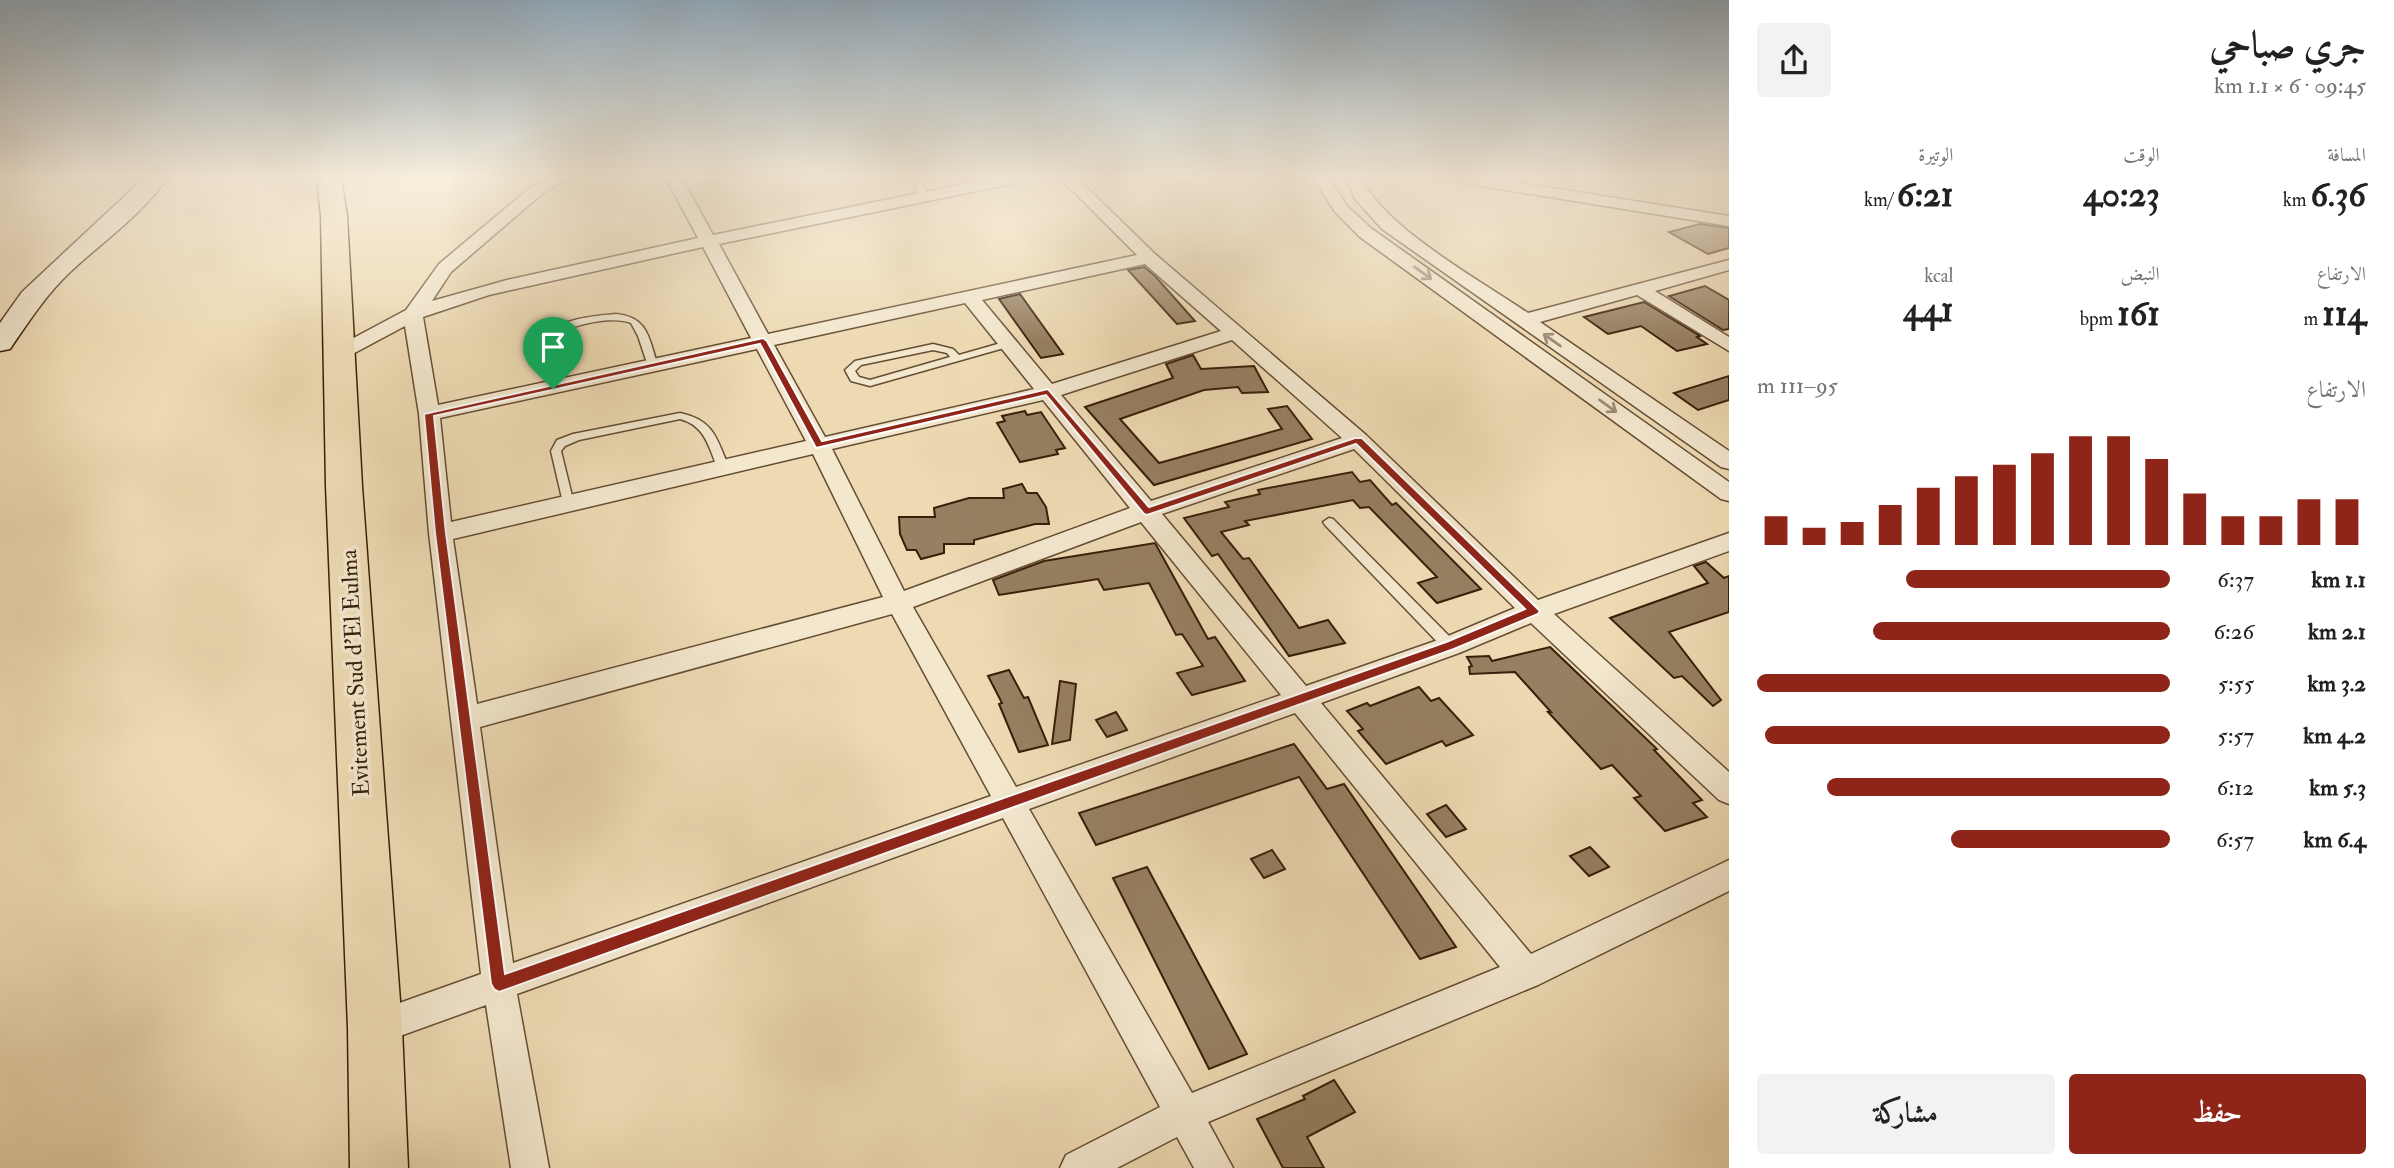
<!DOCTYPE html>
<html lang="ar">
<head>
<meta charset="utf-8">
<style>
  :root { --surface:#fff; --page:#f2f2f2; --text:#222; --muted:#767676; --accent:#8f2418 }
  body { margin:0; font-family:"IM FELL Double Pica",Amiri,serif; background:var(--page); color:var(--text); direction:rtl; height:100vh; display:flex; flex-direction:column; font-size:26px; white-space:nowrap }
  * { box-sizing:border-box; margin:0 }
  p { font-size:23px; color:var(--muted) }
  .icon { flex:none; width:38px; height:38px; fill:none; stroke:currentColor; stroke-width:2; stroke-linecap:round; stroke-linejoin:round }
  .map { position:relative; flex:1; overflow:hidden; direction:ltr }
  .side { display:flex; flex-direction:column; background:var(--surface); width:665px }
  .side>* { flex:none }
  .pin { position:absolute; display:grid; place-items:center; width:60px; height:60px; color:#fff; margin:-72px -30px; border-radius:50% 50% 50% 0; rotate:-45deg; box-shadow:0 0 7px #0007 }
  .pin .icon { rotate:45deg }
  .round { display:grid; place-items:center; flex:none; width:74px; height:74px; border-radius:7px; background:var(--page) }
  .overview { display:flex; align-items:center; justify-content:space-between; height:119px; padding:0 28px }
  h1 { font-size:38px; font-weight:700; line-height:52px }
  .metrics { display:grid; grid-template-columns:repeat(3,1fr); gap:10px; height:119px; padding:7px 28px }
  .metrics div { display:grid; align-content:center }
  .metrics b { font-size:35px; font-weight:700 }
  .metrics small { font-size:19px; font-weight:400 }
  .metrics p { font-size:19px }
  .chart { height:196px; padding:14px 28px }
  .chart p { display:flex; justify-content:space-between }
  .chart svg { width:100%; height:126px; margin-top:7px; stroke:var(--accent); stroke-width:6 }
  .cta { display:flex; gap:14px; margin-top:auto; padding:14px 28px }
  .cta a { flex:1; height:80px; border-radius:7px; background:var(--accent); color:#fff; font-size:28px; font-weight:700; line-height:80px; text-align:center }
  .cta a+a { background:var(--page); color:var(--text) }
  ul { padding:0 28px; list-style:none; font-size:23px }
  li { display:grid; grid-template-columns:112px 84px 1fr; align-items:center; height:52px }
  li i { height:18px; border-radius:9px; background:var(--accent) }
  main { display:flex; flex:1; min-height:0 }
  .map>svg:first-child { display:block }
</style>
</head>
<body>
<main>
<section class="side">
<div class="overview"><div><h1>جري صباحي</h1><p>09:45 · 6 × 1.1 km</p></div><a class="round"><svg class="icon" aria-label="share" viewBox="0 0 24 24"><path d="M12 15V3M7 8l5-5 5 5M5 13v7h14v-7"/></svg></a></div>
<div class="metrics">
<div><p>المسافة</p><b>6.36<small> km</small></b></div>
<div><p>الوقت</p><b>40:23</b></div>
<div><p>الوتيرة</p><b>6:21<small> /km</small></b></div>
</div>
<div class="metrics">
<div><p>الارتفاع</p><b>114<small> m</small></b></div>
<div><p>النبض</p><b>161<small> bpm</small></b></div>
<div><p>kcal</p><b>441</b></div>
</div>
<div class="chart"><p><span>الارتفاع</span>95–111 m</p>
<svg viewBox="0 0 160 44" preserveAspectRatio="none"><path d="M5 44V34M15 44V38M25 44V36M35 44V30M45 44V24M55 44V20M65 44V16M75 44V12M85 44V6M95 44V6M105 44V14M115 44V26M125 44V34M135 44V34M145 44V28M155 44V28"/></svg>
</div>
<ul>
<li><b>1.1 km</b>6:37<i style="width:64%"></i></li>
<li><b>2.1 km</b>6:26<i style="width:72%"></i></li>
<li><b>3.2 km</b>5:55<i style="width:100%"></i></li>
<li><b>4.2 km</b>5:57<i style="width:98%"></i></li>
<li><b>5.3 km</b>6:12<i style="width:83%"></i></li>
<li><b>6.4 km</b>6:57<i style="width:53%"></i></li>
</ul>
<div class="cta"><a>حفظ</a><a>مشاركة</a></div>
</section>
<div class="map">
<svg width="1729" height="1168" viewBox="0 0 1729 1168">
  <rect width="100%" height="100%" fill="#eddab3"/>
  <filter id="stains"><feTurbulence type="fractalNoise" baseFrequency=".00286" numOctaves="4"/><feColorMatrix values="0 0 0 0 .2 0 0 0 0 .09 0 0 0 0 .02 0 0 0 .5 -.17"/></filter>
  <radialGradient id="worn" r=".72"><stop offset=".6" stop-color="#630" stop-opacity="0"/><stop offset="1" stop-color="#630" stop-opacity=".3"/></radialGradient>
  <g fill="#968061" stroke="#381e09" stroke-width="2">
    <path d="M1700,224L1729,228V248L1708,254L1669,232Z"/>
    <path d="M1144,267L1155,276L1195,321L1177,324L1128,270Z"/>
    <path d="M1705,286L1729,300V329L1723,330L1669,296Z"/>
    <path d="M1020,294L1063,354L1041,358L999,299Z"/>
    <path d="M1644,302L1700,336L1697,337L1707,344L1677,351L1641,326L1608,334L1584,317Z"/>
    <path d="M1193,355L1201,369L1254,366L1268,392L1242,393L1238,387L1204,390L1120,419L1159,463L1282,429L1268,409L1287,406L1312,439L1154,485L1085,407L1173,378L1166,364Z"/>
    <path d="M1729,376V400L1698,410L1674,393Z"/>
    <path d="M1025,411L1027,415L1041,412L1065,448L1056,450L1058,454L1020,462L997,423L1005,421L1002,416Z"/>
    <path d="M1352,472L1360,482L1370,480L1392,505L1396,503L1481,589L1437,603L1418,583L1437,577L1369,507L1360,508L1353,500L1245,521L1249,525L1221,532L1243,559L1249,558L1299,628L1328,620L1345,643L1289,656L1218,554L1212,556L1184,518L1229,507L1225,502L1260,494L1258,490Z"/>
    <path d="M1022,484L1027,493H1037L1046,507L1049,524H1035L974,540V544H944V553L921,559L916,550H907L900,534L899,517H935L934,508L969,498H1004L1003,489Z"/>
    <path d="M1155,543L1208,639L1215,637L1245,681L1192,695L1177,673L1203,666L1182,634L1176,635L1149,583L1104,590L1098,579L999,595L993,580L1044,561Z"/>
    <path d="M1706,562L1724,578L1729,576V612L1669,632L1721,700L1713,706L1682,676L1674,678L1610,618L1708,583L1694,566Z"/>
    <path d="M1550,647L1657,749L1654,750L1702,800L1693,803L1707,817L1665,831L1634,798L1641,796L1612,765L1601,769L1548,712H1551L1515,672L1470,674L1469,667L1472,666L1467,657L1489,656L1492,661Z"/>
    <path d="M1009,670L1024,698L1028,697L1048,745L1019,752L999,704L1002,703L988,676Z"/>
    <path d="M1060,681L1076,684L1070,740L1052,744Z"/>
    <path d="M1419,687L1431,701L1439,698L1473,735L1446,746L1442,741L1386,764L1358,731L1363,729L1347,711L1367,703L1370,706Z"/>
    <path d="M1116,712L1127,730L1107,737L1096,720Z"/>
    <path d="M1294,744L1327,789L1344,784L1456,947L1420,959L1299,777L1096,845L1079,813Z"/>
    <path d="M1446,805L1466,829L1446,837L1427,814Z"/>
    <path d="M1590,847L1609,867L1589,876L1570,856Z"/>
    <path d="M1272,850L1285,869L1264,878L1251,859Z"/>
    <path d="M1147,867L1247,1054L1209,1069L1113,878Z"/>
    <path d="M1334,1080L1355,1112L1307,1137L1324,1168H1283L1257,1119L1305,1099L1303,1096Z"/>
  </g>
  <g fill="none" stroke-linecap="round" stroke-linejoin="round">
    <g stroke="#654d34" stroke-width="3">
      <g id="lane">
        <path d="M913,178H921L927,196L926,198L919,196Z"/>
        <path d="M616,314C649,317 649,340 658,366L657,368H649L648,366L638,336L631,323C611,315 569,325 552,338L558,389L557,391H549L542,337C560,319 592,316 616,314Z"/>
        <path d="M1008,341L1011,342V346L870,386L851,381L845,370L855,361L933,344L953,349L959,355ZM933,350L947,353L950,357L870,380L859,377L855,371L861,365Z"/>
        <path d="M680,413C714,420 717,439 729,468L727,471H719C709,450 707,426 680,419L579,440L565,446L561,451L574,504L572,507H564L551,451L557,440L573,434Z"/>
        <path d="M1329,518L1333,519L1455,642L1456,646L1455,650H1445L1325,525L1323,522Z"/>
      </g>
    </g>
    <g stroke="#654d34" stroke-width="3">
      <g id="street">
        <path d="M550,178H569L543,193L451,272L432,301L507,280L698,238L666,178H682L713,235L993,178H1023L1015,183L719,244L768,334L1137,255L1060,178H1077L1155,254L1366,435L1538,600L1729,533V551L1554,614L1729,772V804L1719,800L1531,623L1459,653L1321,703L1531,954L1729,860V891L1538,985L1208,1122L1233,1168H1194L1177,1137L1117,1168H1060L1066,1155L1160,1107L1003,818L517,994L549,1168H511L486,1005L375,1045L363,1040L358,1028L363,1016L481,974L429,533L419,414L405,326L347,357H333L330,353L333,349L406,310L439,264L531,187ZM703,247L751,338L438,405L423,317L489,295ZM1145,264L1221,331L1052,384L982,300ZM965,303L1034,389L825,437L774,345ZM1232,340L1342,438L1151,501L1061,395ZM757,349L806,441L451,522L440,418ZM1043,400L1130,508L904,591L832,449ZM1354,449L1515,608L1441,639L1306,686L1162,514ZM813,454L883,597L477,704L453,539ZM1141,522L1281,695L1016,787L913,607ZM892,614L991,796L513,963L480,727ZM1295,713L1500,967L1192,1093L1029,809Z"/>
        <path d="M1313,178H1329L1347,206L1372,229L1729,482V501L1721,499L1360,237L1335,212Z"/>
        <path d="M1346,178H1362C1383,227 1481,281 1528,313L1729,260V270L1655,291L1729,337V351L1637,295L1540,322L1729,451V469L1721,467L1382,229L1355,199Z"/>
        <path d="M1455,178H1490L1729,216V226L1463,183Z"/>
      </g>
    </g>
    <g stroke="#381e09" stroke-width="3">
      <path id="secondary" d="M144,178H167C142,215 102,242 70,272C46,295 29,321 10,349L0,351V323L22,292Z"/>
    </g>
    <g stroke="#381e09" stroke-width="3">
      <path id="primary" d="M317,178H341L347,216L362,486L402,1028L408,1168H350L348,1028L326,486L321,216Z"/>
    </g>
    <use href="#lane" fill="#f3e7ce" fill-rule="evenodd"/>
    <use href="#street" fill="#f3e7ce" fill-rule="evenodd"/>
    <use href="#secondary" fill="#f3e7ce" fill-rule="evenodd"/>
    <use href="#primary" fill="#eddab3" fill-rule="evenodd"/>
  </g>
  <defs><path id="oneway-shaft" d="M-6 0H5M1.5-3L5.5 0L1.5 3" fill="none" stroke-width="1.6" stroke-linecap="round" stroke-linejoin="round" transform="scale(1.75)"/></defs>
  <g stroke="#9f8d75">
    <use href="#oneway-shaft" transform="translate(1423 273) rotate(36)"/>
    <use href="#oneway-shaft" transform="translate(1552 340) rotate(-145)"/>
    <use href="#oneway-shaft" transform="translate(1608 406) rotate(36)"/>
  </g>
  <linearGradient id="sky" x2="0" y2="1"><stop stop-color="#91aabc"/><stop offset="0.52" stop-color="#f7eedd"/><stop offset="1" stop-color="#f7eedd" stop-opacity="0"/></linearGradient>
  <rect width="1729" height="341" fill="url(#sky)"/>
  <path fill="#8f2418" stroke="#fff" stroke-width="2" fill-rule="evenodd" d="M763,338L767,341L822,441L1048,389L1149,507L1355,438H1362L1540,611L1538,614L1454,649L499,992L494,989L491,984L435,533L424,414ZM760,344L816,448L1046,395L1144,514L1147,515L1356,444L1525,609L1446,642L505,974L446,533L434,416Z"/>
  <g text-anchor="middle" dominant-baseline="central" stroke-width="7" stroke-linejoin="round" paint-order="stroke">
    <g font-size="23" fill="#381e09" stroke="#f3e7ce">
      <text transform="translate(355 673) rotate(-93)">Evitement Sud d'El Eulma</text>
    </g>
  </g>
  <rect width="100%" height="100%" filter="url(#stains)"/>
  <rect width="100%" height="100%" fill="url(#worn)"/>
</svg>
<div class="pin" style="left:553px;top:389px;background:#1e9e55"><svg class="icon" aria-label="arrive" viewBox="0 0 24 24"><path d="M6 21V4h12l-3 4 3 4H6"/></svg></div>
</div>
</main>
</body>
</html>
